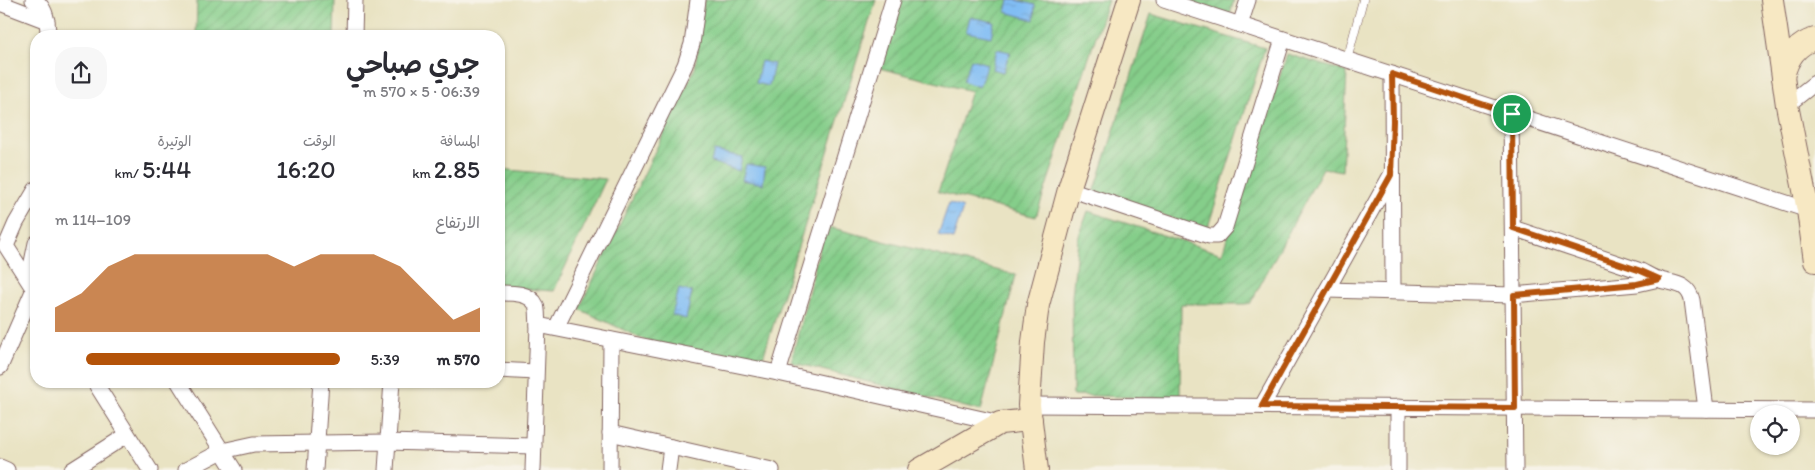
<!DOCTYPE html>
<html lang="ar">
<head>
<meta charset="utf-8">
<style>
  :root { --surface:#fff; --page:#f7f7f7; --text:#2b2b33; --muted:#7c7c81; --accent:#b45309 }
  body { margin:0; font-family:Itim,"Playpen Sans Arabic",sans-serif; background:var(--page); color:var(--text); direction:rtl; height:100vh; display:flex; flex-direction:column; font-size:19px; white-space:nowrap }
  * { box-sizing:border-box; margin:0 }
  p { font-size:16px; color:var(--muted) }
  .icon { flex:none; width:28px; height:28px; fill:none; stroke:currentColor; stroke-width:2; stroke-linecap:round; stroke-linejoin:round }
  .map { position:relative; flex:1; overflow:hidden; direction:ltr }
  .details { position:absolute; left:30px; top:30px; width:475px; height:358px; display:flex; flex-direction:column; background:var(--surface); border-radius:20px; box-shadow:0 1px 4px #0004; direction:rtl }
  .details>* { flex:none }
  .buttons { position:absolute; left:1750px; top:405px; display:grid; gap:10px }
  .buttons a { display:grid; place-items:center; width:50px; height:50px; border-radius:50%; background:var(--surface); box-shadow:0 1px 4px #0004; font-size:25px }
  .pin { position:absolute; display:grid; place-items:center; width:42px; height:42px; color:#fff; margin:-21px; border:2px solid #fff; border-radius:50%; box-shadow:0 1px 5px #0007 }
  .round { display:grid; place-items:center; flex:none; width:52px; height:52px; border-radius:20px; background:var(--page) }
  .overview { display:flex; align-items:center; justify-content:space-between; height:85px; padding:0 25px }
  h1 { font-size:28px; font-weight:600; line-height:38px }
  .figures { display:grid; grid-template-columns:repeat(3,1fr); gap:8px; height:85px; padding:5px 25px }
  .figures div { display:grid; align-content:center }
  .figures b { font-size:25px; font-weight:600 }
  .figures small { font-size:14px; font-weight:400 }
  .figures p { font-size:14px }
  .chart { height:140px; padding:10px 25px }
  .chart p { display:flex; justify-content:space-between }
  .chart svg { width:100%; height:90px; margin-top:5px; fill:var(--accent); opacity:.7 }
  ul { padding:0 25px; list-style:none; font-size:16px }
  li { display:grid; grid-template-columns:80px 60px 1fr; align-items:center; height:38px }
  li i { height:12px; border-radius:6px; background:var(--accent) }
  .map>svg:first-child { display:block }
</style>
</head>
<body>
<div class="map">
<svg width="1815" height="470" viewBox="0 0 1815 470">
  <defs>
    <pattern id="garden-furrows" width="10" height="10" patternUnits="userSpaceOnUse" patternTransform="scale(1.25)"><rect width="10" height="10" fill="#85ce8a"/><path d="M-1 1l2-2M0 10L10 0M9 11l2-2" fill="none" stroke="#74b077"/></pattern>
    <pattern id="water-ripples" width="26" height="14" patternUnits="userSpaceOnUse" patternTransform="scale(1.25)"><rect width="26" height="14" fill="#81bdf4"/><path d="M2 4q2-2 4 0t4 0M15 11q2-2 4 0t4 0" fill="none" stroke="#71a2d1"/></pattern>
  </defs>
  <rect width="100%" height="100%" fill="#f7f3e8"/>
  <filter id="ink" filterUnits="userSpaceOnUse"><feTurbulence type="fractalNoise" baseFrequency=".02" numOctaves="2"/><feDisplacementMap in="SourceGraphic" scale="10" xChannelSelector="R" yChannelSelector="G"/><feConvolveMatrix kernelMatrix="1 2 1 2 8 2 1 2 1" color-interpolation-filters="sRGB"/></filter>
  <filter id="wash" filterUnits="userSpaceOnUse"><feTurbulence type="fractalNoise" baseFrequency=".0096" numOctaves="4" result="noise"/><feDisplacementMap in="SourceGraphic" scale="20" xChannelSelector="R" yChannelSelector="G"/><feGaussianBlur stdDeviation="1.12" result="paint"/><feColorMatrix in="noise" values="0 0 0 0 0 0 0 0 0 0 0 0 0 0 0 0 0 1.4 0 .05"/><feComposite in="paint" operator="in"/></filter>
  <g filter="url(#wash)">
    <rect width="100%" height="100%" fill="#e9e3c3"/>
    <g fill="url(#garden-furrows)" stroke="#68765a">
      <path d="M197,0H335L334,36H196Z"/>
      <path d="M704,0H876L761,364L645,340L579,309L695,68Z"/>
      <path d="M901,0H1108L1036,217L938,192L971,91L879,68Z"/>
      <path d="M1173,0H1234L1229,18Z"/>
      <path d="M1151,14L1265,48L1207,230L1094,193Z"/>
      <path d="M1287,54L1347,72L1342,171L1323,168L1250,304H1181L1180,399L1073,395L1072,296L1078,239L1088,211L1222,254Z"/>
      <path d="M499,169L606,179L554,291L499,287Z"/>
      <path d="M825,226L1016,275L981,411L791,362Z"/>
    </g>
    <g fill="url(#water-ripples)" stroke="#666e90">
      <path d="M1009,0H1017L1035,5L1034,20L1006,12Z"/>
      <path d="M970,17L994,22L991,37L966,32Z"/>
      <path d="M997,49L1010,52L1003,72L992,69Z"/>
      <path d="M971,59L987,64L979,87L963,81Z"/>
      <path d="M761,61L774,64L769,86L756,83Z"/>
      <path d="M714,151L742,157L739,171L711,162Z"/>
      <path d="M746,164L765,167L763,184L742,180Z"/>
      <path d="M949,203L963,208L953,239L938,235Z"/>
      <path d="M679,289L692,292L686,319L672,315Z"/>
    </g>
  </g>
  <g filter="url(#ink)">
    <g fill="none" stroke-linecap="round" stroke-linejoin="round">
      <g stroke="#826460" stroke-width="9">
        <path id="lane" d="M1347,60L1363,0"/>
      </g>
      <g stroke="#826460" stroke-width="17">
        <g id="street">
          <path d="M33,0C46,5 48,24 48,36"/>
          <path d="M1164,0L1808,210"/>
          <path d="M0,3L47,21"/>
          <path d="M1240,25L1248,0"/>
          <path d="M354,36L355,0"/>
          <path d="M1392,74L1393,291"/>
          <path d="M1787,105L1815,83"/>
          <path d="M1511,114L1515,470"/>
          <path d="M1069,189L1209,236H1217L1225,227L1283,39"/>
          <path d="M1513,228L1641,271C1647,274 1653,278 1660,280C1675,284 1688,283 1692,300L1706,409"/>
          <path d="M31,285L6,246L16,223L36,189"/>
          <path d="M1327,290L1513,295L1637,284L1659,279"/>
          <path d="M499,293C510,293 530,292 536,305C538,310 537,319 538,325L778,373L1000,423"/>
          <path d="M556,328L685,65L692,44L698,0"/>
          <path d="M0,367L34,289L30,272L36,243"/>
          <path d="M499,370L535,372"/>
          <path d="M778,373L893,0"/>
          <path d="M94,381L150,470"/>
          <path d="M178,381L234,470"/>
          <path d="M1029,405L1815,410"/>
          <path d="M1262,406L1391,175"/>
          <path d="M1398,407V470"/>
          <path d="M610,433L772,470"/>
          <path d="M0,467L7,470"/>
          <path d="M72,470L127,435"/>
          <path d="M186,470L222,451L254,444L387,442L534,446"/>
          <path d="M315,470L321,381"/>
          <path d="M386,470L392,381"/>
          <path d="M533,470L538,325"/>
          <path d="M610,470L611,340"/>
          <path d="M668,470L671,447"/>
        </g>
      </g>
      <g stroke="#826460" stroke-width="24">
        <g id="secondary">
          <path d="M1772,0L1787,105L1808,210L1815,261"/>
          <path d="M1783,77C1787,59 1796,44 1815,39"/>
          <path d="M919,470L1000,423L1031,420"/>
          <path d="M1037,470L1029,405L1033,342L1038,305L1069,189L1129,0"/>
        </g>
      </g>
      <use href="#lane" stroke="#fff" stroke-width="8"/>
      <use href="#street" stroke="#fff" stroke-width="15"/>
      <use href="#secondary" stroke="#f7e8c3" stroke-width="22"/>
    </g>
  </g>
  <g fill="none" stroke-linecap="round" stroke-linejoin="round" filter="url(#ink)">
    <g stroke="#fff" stroke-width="10">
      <path id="route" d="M1392,74L1512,114L1513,228L1641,271L1659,279L1637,284L1514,295L1515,408L1262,406L1391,175L1393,121Z"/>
    </g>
    <use href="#route" stroke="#b45309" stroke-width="6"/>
  </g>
</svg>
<div class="buttons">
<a><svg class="icon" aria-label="locate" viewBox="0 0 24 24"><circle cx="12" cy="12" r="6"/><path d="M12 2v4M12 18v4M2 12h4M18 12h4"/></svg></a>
</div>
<div class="pin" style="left:1512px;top:114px;background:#1e9e55"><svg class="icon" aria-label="arrive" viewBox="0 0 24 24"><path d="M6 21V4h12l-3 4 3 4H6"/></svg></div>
<section class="details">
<div class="overview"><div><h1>جري صباحي</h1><p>06:39 · 5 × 570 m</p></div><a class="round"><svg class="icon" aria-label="share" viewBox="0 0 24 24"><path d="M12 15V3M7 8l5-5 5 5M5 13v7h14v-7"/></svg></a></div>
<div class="figures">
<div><p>المسافة</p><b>2.85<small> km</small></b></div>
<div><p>الوقت</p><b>16:20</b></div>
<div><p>الوتيرة</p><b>5:44<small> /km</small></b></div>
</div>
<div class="chart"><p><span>الارتفاع</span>109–114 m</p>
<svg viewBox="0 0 160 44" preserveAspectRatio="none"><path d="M0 44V32L10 25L20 12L30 6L40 6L50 6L60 6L70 6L80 6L90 12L100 6L110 6L120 6L130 12L140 25L150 38L160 32V44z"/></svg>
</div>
<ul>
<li><b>570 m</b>5:39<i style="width:89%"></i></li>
</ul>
</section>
</div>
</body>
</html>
